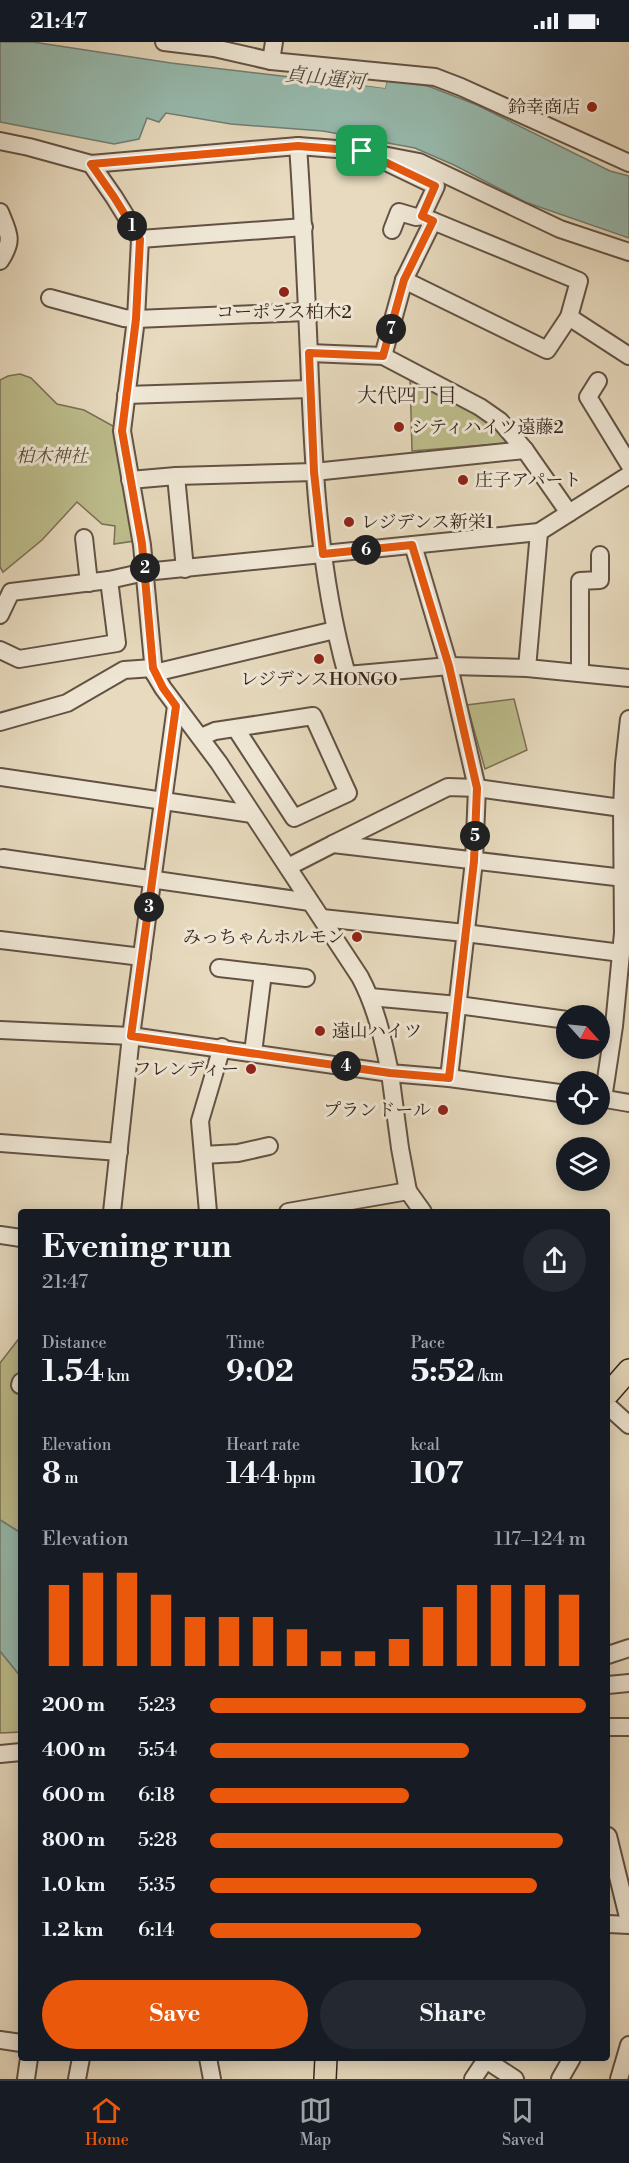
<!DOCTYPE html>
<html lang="en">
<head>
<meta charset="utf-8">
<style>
  :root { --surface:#171b24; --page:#242831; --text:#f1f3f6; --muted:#9ea1a6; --line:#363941; --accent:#ea580c }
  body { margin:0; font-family:"Libre Bodoni","Noto Serif JP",serif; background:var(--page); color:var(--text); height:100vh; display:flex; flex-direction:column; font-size:22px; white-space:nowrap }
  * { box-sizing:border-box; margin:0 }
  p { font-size:20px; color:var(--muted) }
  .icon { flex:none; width:33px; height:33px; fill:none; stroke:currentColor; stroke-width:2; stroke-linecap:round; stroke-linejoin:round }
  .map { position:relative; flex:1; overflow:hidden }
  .sheet { position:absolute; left:18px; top:1167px; width:592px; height:852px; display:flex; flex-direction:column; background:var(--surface); border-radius:6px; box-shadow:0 3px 15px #0003 }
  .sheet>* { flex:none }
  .needle { width:39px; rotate:117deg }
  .fabs { position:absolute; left:556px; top:963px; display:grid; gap:12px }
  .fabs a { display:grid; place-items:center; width:54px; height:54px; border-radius:50%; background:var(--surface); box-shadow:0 3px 15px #0003; font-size:30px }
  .pin { position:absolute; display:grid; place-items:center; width:51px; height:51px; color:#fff; margin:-26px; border-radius:12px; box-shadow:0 3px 9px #0006 }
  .km { position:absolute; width:30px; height:30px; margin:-15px; border-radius:50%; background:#222; color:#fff; font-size:16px; line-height:30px; text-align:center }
  .round { display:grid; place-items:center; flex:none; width:63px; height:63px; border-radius:32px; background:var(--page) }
  .overview { display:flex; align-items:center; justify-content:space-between; height:102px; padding:0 24px }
  h1 { font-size:33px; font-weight:700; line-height:45px }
  .metrics { display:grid; grid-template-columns:repeat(3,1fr); gap:9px; height:102px; padding:6px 24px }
  .metrics div { display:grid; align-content:center }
  .metrics b { font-size:30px; font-weight:700 }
  .metrics small { font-size:16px; font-weight:400 }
  .metrics p { font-size:16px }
  .chart { height:168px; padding:12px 24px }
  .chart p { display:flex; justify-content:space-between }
  .chart svg { width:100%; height:108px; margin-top:6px; stroke:var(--accent); stroke-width:6 }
  .cta { display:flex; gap:12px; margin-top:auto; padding:12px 24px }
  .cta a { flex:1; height:69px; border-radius:36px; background:var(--accent); color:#fff; font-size:24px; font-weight:700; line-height:69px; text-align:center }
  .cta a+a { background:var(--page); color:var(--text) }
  ul { padding:0 24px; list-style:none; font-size:20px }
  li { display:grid; grid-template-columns:96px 72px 1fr; align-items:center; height:45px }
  li i { height:15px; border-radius:8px; background:var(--accent) }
  .status { display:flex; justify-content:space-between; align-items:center; height:42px; padding:0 30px; background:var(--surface); direction:ltr }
  .status svg { height:16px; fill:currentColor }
  .tabs { display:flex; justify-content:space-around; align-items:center; height:84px; border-top:2px solid var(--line); background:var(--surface); font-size:16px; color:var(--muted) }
  .tabs a { display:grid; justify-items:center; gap:3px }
  .tabs .on { color:var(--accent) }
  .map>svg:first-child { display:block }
</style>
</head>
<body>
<div class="status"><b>21:47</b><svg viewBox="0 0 49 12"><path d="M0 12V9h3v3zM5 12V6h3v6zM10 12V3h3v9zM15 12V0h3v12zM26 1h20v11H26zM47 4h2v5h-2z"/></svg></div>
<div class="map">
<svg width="629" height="2037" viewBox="0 0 629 2037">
  <rect width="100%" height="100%" fill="#e7dabe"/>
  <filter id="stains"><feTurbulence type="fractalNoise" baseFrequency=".00333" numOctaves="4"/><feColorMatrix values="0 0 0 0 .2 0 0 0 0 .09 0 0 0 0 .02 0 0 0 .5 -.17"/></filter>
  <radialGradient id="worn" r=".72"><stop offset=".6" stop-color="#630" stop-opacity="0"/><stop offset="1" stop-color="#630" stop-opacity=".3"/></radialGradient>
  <g fill="#bdbd8c" stroke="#7a7054" stroke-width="1.5">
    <path d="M20,332L31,336L57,362L84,368L122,389L141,498L114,502L115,484L102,482L77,460L42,498L3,530L0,525V338L8,334Z"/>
    <path d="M410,335L496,380L509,401L412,409Z"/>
    <path d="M514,657L527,708L485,727L467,663Z"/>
    <path d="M21,1294V1491L0,1478V1321Z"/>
    <path d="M0,1609L21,1635V1690L0,1691Z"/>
  </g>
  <g fill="#97bbaf" stroke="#717f74" stroke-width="1.5">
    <path d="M0,0H33L171,21L385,46L387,38L428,44L477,63L610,129L629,134V196L525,160L454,123L415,106L323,89L231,82L166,71L159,80L147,76L139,97L114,102L0,80Z"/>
    <path d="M0,1478L21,1491V1635L0,1609Z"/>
  </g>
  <path fill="#e7dabe" d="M205,22L383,43L384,37L387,38L385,46Z"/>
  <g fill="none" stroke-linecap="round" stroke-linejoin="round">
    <g stroke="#635244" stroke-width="20">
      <g id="minor">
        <path d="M164,0L214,6L271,19L435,35L461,45L629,121"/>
        <path d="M271,19L274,0"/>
        <path d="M0,99L29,105L91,122L298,104L362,109L419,120L560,187L629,210"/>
        <path d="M298,104C303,174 306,243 309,313C313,421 318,529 347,633L449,624L527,626L629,636"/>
        <path d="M384,119L436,144L422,174L433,179"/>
        <path d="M91,122L114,155L140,197L136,277L122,389L142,503L154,631L163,646L219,721L360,935C376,965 383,997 390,1031L449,1036L567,1052"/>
        <path d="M0,170C9,192 14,198 0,219"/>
        <path d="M392,188L399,170L416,175L422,174"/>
        <path d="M140,197L304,185"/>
        <path d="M404,238L547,308L569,275"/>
        <path d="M50,256L124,276L136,277L306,270"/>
        <path d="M309,311L383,314L480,365L500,379L525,408L569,471"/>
        <path d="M383,314L404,238L433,179L579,239L569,275L629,314"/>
        <path d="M598,339L588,355L629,422"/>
        <path d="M126,353L310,347"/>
        <path d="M176,434L185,527"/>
        <path d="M130,438L176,434L314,430L525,408"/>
        <path d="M84,496L89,541"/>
        <path d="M413,503L449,624L477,746L474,819L449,1036"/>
        <path d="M0,573L11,550L109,538L145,530L539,490L629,433"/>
        <path d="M0,608L19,617L117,601L109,538"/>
        <path d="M527,626L539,490"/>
        <path d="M154,631L335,588"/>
        <path d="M580,631V539L600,538V513"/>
        <path d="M0,680L67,661L124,628L153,626"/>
        <path d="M201,695L215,689L313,674L348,751L294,776L236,687"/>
        <path d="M0,735L252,772"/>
        <path d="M333,802L448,745L477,746L629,767"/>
        <path d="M3,816L310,860"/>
        <path d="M288,825L333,802L624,836"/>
        <path d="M322,876L465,891L621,911"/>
        <path d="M0,898L142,915"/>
        <path d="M219,926L306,936"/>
        <path d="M370,955L458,963L567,978"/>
        <path d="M0,988L131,994L390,1031L400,1106L408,1149L288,1170"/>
        <path d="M253,1011L263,931"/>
        <path d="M600,1056L629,1061"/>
        <path d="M603,1057L614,984L623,891L622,766L624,722L629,677"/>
        <path d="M0,1101L119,1110"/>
        <path d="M203,1113L238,1111L269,1104"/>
        <path d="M408,1149L423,1170"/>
        <path d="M112,1170L131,994L176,664"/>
        <path d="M208,1170L200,1079L222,1005"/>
        <path d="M0,1193L21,1196"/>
        <path d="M20,1343L21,1340"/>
        <path d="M608,1364L629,1383"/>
        <path d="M608,1613L629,1606"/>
        <path d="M608,1643L629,1641"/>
        <path d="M608,1685H629"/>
        <path d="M0,1712L21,1710"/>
        <path d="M608,1794L629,1879"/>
        <path d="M608,1882L629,1883"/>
        <path d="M0,1998L21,2001"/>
        <path d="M208,2016L212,2037"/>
        <path d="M486,2018L515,2037"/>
        <path d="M26,2037L29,2016"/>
        <path d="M77,2037L81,2016"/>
        <path d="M473,2037L487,2016"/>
        <path d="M560,2037L572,2016"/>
        <path d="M619,2037L629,2003"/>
      </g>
    </g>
    <g stroke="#37241c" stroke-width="24">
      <g id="major">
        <path d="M608,1352L629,1328"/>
        <path d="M325,2037L326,2016"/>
      </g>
    </g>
    <use href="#minor" stroke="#efe7d5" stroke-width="16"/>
    <use href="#major" stroke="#e7dabe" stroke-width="21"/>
  </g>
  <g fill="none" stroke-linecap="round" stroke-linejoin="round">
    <g stroke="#fff" stroke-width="12">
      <path id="route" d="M298,104L362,109L435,144L422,174L433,179L404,238L383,314L309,311L314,430L323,512L412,503L449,624L477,746L474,819L449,1036L390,1031L131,994L176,664L163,646L153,626L142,502L122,389L136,277L140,197L114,155L91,122Z"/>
    </g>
    <use href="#route" stroke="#ea580c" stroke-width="8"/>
  </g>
  <g fill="#8f2418" stroke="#efe7d5" stroke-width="2">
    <circle cx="592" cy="65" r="6"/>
    <circle cx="284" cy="250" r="6"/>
    <circle cx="399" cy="385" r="6"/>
    <circle cx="463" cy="438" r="6"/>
    <circle cx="349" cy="480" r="6"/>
    <circle cx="319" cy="617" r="6"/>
    <circle cx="357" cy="895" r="6"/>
    <circle cx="320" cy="989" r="6"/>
    <circle cx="251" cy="1027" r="6"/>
    <circle cx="443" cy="1068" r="6"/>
  </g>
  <g text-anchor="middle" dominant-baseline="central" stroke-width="6" stroke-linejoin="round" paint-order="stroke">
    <g font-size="18" fill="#37241c" stroke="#efe7d5" text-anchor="end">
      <text x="580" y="65">鈴幸商店</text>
      <text x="284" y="270" text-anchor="middle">コーポラス柏木2</text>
      <text x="411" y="385" text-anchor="start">シティハイツ遠藤2</text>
      <text x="475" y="438" text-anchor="start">庄子アパート</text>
      <text x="361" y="480" text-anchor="start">レジデンス新栄1</text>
      <text x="319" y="637" text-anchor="middle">レジデンスHONGO</text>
      <text x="345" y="895">みっちゃんホルモン</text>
      <text x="332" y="989" text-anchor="start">遠山ハイツ</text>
      <text x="239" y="1027">フレンディー</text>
      <text x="431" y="1068">プランドール</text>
    </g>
    <g font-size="18" font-style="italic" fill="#584a38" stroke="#efe7d5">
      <text x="52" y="414">柏木神社</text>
    </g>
    <g font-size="20" font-style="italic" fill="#4f4a41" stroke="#efe7d5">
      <text transform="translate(325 37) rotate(6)">貞山運河</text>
    </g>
    <g font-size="20" fill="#37241c" stroke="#efe7d5">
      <text x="407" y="354">大代四丁目</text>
    </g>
  </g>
  <rect width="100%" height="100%" filter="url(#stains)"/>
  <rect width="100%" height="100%" fill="url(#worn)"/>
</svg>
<div class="fabs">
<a><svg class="needle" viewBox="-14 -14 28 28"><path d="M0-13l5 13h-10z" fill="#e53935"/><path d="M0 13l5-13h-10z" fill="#9ea1a6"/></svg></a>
<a><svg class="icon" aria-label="locate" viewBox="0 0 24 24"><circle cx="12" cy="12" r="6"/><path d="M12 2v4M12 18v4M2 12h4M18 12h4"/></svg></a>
<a><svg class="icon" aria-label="layers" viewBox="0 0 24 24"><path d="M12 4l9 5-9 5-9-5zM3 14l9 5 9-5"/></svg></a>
</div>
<div class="pin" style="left:362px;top:109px;background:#1e9e55"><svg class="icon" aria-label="arrive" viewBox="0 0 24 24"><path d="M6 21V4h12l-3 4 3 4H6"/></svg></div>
<b class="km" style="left:132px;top:184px">1</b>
<b class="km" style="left:145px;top:526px">2</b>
<b class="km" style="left:149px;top:865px">3</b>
<b class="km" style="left:346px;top:1024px">4</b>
<b class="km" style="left:475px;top:794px">5</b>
<b class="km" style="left:366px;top:508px">6</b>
<b class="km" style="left:391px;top:287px">7</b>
<section class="sheet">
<div class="overview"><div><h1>Evening run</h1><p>21:47</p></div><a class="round"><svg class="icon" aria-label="share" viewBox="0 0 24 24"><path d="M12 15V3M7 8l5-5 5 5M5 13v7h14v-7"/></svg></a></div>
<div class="metrics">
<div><p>Distance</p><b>1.54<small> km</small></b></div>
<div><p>Time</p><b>9:02</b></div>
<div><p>Pace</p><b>5:52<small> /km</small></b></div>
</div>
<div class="metrics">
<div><p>Elevation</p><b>8<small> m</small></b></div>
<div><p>Heart rate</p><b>144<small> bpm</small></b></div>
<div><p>kcal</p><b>107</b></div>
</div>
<div class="chart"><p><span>Elevation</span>117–124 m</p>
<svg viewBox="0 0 160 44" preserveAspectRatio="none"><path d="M5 44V11M15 44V6M25 44V6M35 44V15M45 44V24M55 44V24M65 44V24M75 44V29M85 44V38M95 44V38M105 44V33M115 44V20M125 44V11M135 44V11M145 44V11M155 44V15"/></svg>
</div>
<ul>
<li><b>200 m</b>5:23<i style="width:100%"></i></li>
<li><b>400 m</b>5:54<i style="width:69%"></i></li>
<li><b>600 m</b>6:18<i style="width:53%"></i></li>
<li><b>800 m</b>5:28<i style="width:94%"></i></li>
<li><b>1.0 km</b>5:35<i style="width:87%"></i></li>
<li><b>1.2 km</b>6:14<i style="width:56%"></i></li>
</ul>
<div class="cta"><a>Save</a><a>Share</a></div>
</section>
</div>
<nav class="tabs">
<a class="on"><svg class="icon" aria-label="home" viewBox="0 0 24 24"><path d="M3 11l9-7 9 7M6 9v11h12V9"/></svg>Home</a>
<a><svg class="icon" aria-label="map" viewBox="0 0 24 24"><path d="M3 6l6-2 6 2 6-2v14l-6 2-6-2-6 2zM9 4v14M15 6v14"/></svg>Map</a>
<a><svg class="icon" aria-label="saved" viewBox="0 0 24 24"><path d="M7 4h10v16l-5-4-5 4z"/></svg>Saved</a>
</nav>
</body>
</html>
